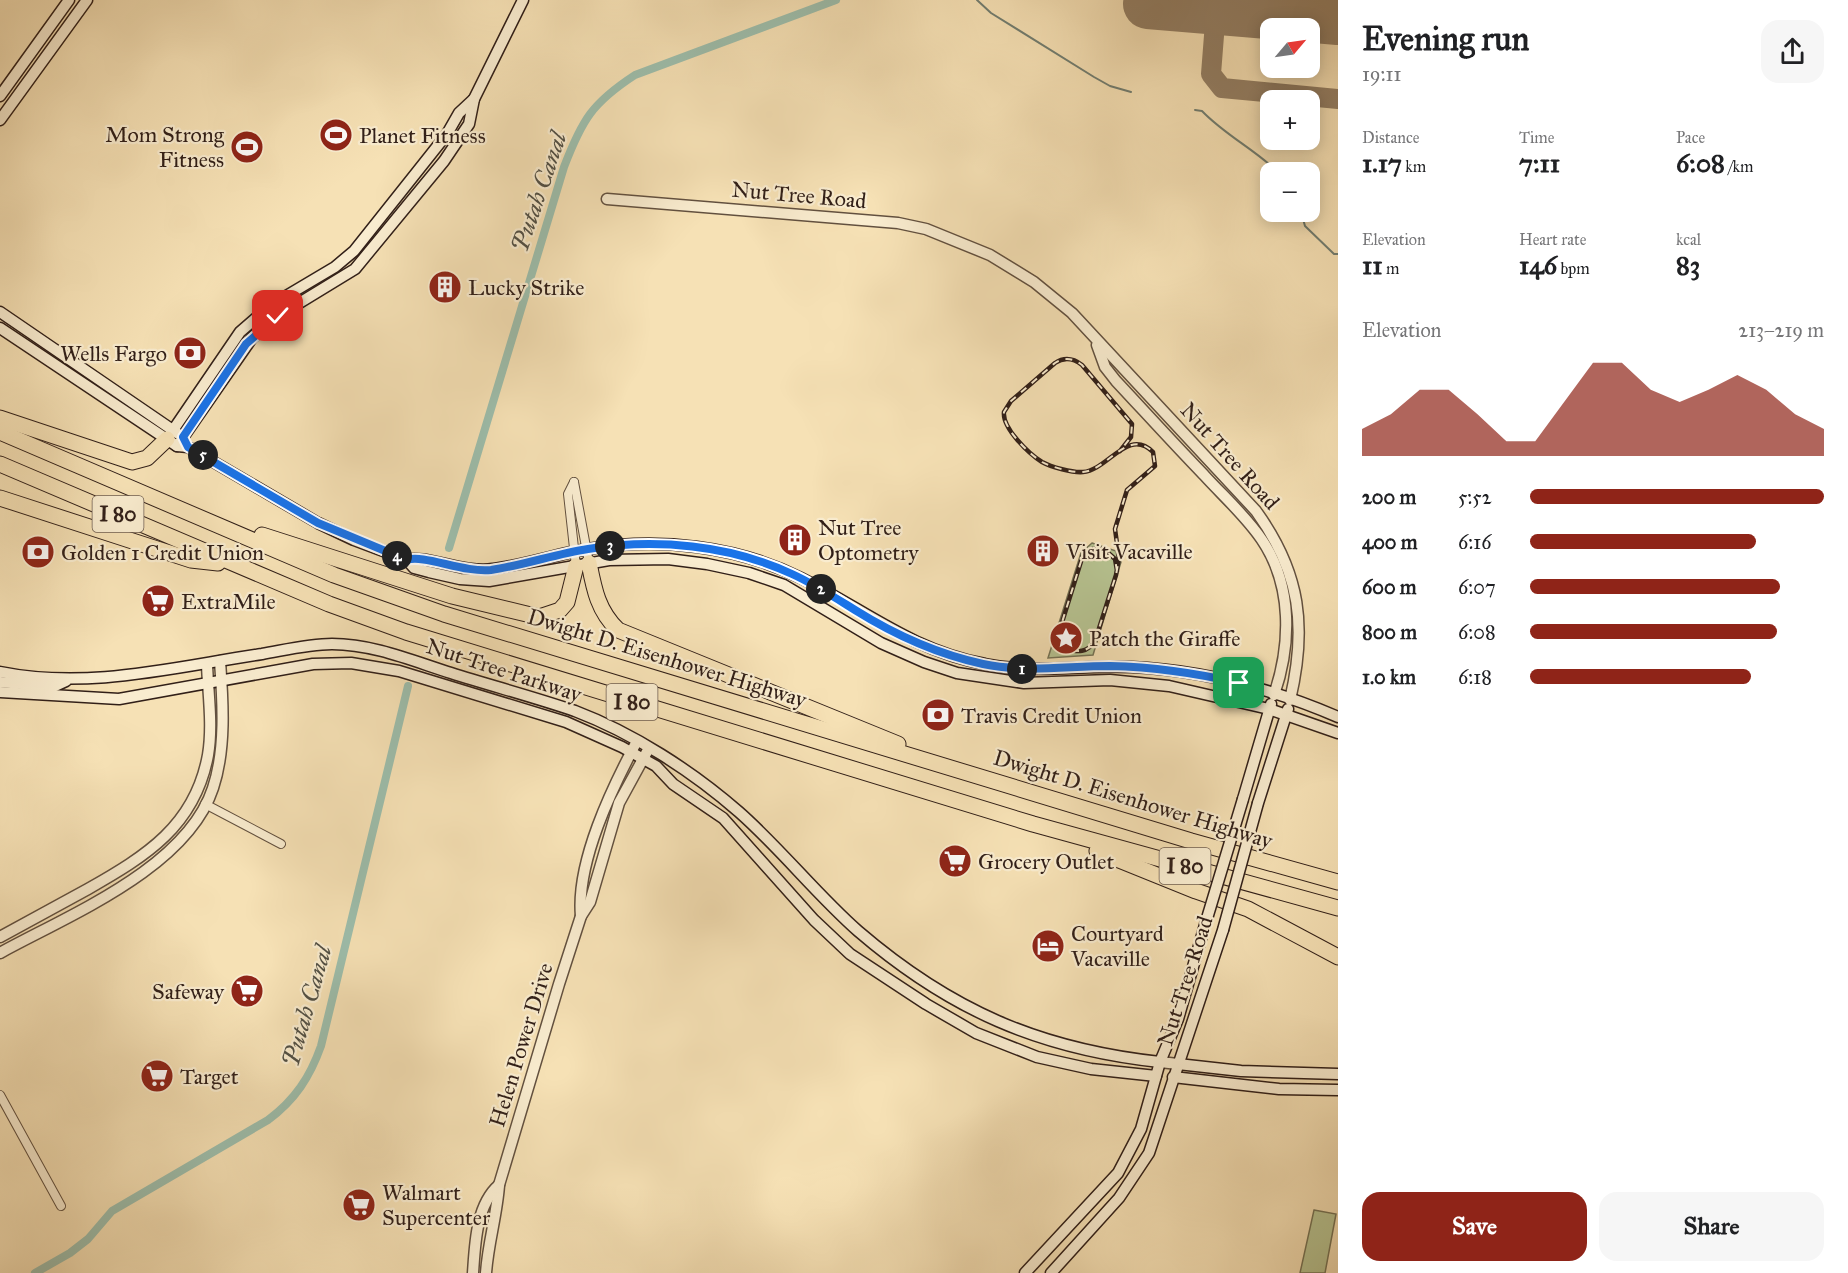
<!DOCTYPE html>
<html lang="en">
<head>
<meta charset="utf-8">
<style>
  :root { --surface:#fff; --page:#f6f6f6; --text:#202124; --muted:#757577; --accent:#8f2418 }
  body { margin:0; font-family:"IM FELL Great Primer",serif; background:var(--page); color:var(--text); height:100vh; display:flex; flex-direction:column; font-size:22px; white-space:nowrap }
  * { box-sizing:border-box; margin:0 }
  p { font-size:20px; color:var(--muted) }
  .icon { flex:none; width:33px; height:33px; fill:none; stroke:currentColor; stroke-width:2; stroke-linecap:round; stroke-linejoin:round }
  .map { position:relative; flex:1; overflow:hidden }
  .side { display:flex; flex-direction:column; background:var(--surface); width:510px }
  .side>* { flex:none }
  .needle { width:39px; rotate:61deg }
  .buttons { position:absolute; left:1260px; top:18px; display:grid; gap:12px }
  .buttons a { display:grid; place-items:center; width:60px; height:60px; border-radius:12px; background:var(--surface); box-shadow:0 3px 15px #0003; font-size:30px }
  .pin { position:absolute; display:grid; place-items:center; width:51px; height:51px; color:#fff; margin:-26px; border-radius:12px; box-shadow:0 3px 9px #0006 }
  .km { position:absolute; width:30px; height:30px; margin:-15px; border-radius:50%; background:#222; color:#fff; font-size:16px; line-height:30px; text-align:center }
  .round { display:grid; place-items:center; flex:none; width:63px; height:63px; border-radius:18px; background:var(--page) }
  .overview { display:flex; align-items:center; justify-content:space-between; height:102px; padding:0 24px }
  h1 { font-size:33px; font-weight:800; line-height:45px }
  .figures { display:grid; grid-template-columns:repeat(3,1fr); gap:9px; height:102px; padding:6px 24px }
  .figures div { display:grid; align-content:center }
  .figures b { font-size:26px; font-weight:800 }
  .figures small { font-size:16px; font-weight:400 }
  .figures p { font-size:16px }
  .chart { height:168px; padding:12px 24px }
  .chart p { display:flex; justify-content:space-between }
  .chart svg { width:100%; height:108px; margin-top:6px; fill:var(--accent); opacity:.7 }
  .primary-button { display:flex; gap:12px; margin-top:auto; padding:12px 24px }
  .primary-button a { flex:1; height:69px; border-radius:18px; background:var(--accent); color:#fff; font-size:24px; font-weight:800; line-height:69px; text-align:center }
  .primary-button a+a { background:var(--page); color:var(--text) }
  ul { padding:0 24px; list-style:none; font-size:20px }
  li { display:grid; grid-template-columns:96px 72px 1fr; align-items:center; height:45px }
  li i { height:15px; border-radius:8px; background:var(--accent) }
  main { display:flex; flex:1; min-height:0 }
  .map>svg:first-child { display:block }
</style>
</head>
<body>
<main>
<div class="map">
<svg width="1338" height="1273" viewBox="0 0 1338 1273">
  <rect width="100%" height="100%" fill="#f6e1b5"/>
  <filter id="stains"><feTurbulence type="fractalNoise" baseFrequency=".00333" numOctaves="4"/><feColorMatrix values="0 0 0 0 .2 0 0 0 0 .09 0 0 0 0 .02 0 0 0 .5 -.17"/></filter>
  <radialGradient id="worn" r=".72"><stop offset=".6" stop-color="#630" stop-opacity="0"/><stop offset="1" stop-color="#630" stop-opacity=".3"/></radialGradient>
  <g fill="#b7c492" stroke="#747255" stroke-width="1.5">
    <path d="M1092,543L1116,551L1118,561L1121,562L1093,655L1048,658L1081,553Z"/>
    <path d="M1314,1210L1336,1214L1325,1273H1300Z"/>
  </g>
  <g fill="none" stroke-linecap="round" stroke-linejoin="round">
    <g stroke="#727e71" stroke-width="2">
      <path d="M977,0L991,13L1094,77L1110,86L1131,92"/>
      <path d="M1195,110L1202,111C1225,135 1254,149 1278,172"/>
      <path d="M1301,212L1305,226L1334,254H1338"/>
    </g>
    <g stroke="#9dbeac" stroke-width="8">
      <path d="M449,548L564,167C582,120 592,103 635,75L836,0"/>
      <path d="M35,1273L70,1253L88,1239L112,1211L268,1120C295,1100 310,1077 321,1046L408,686"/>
    </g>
    <path stroke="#948066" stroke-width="20" d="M1216,10L1211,74L1222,88L1338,99"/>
    <path stroke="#948066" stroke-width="50" d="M1148,4L1338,20"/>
    <g stroke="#62503f" stroke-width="10">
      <g id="minor">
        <path d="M574,482L568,494L576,566"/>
        <path d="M574,482L589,563"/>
        <path d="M205,804L281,844"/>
        <path d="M0,1095L61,1206"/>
      </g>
    </g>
    <g stroke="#62503f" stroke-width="13">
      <g id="tertiary">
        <path d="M607,199L898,223L926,229L990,255L1034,282L1072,313L1256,511C1301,573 1307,628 1290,700"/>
        <path d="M1097,345L1105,367L1116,381C1145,412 1174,444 1204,475C1223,496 1246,516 1262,540C1293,586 1291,645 1274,695"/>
        <path d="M581,916C576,862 612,788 637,741"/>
        <path d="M0,937C29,921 59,905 88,889C146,856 195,826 208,755C213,725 208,694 207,664"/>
        <path d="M0,953C69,915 187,868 213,788C226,749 223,702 220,661"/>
        <path d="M1160,1062L1178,1064"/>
        <path d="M473,1273C475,1244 476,1205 499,1185"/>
        <path d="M486,1273C488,1243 497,1215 499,1185L559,984L581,916L590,902L619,803L649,748"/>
      </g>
    </g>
    <g stroke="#311f18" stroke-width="13">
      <g id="secondary">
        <path d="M0,96L69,0"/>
        <path d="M0,120L87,0"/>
        <path d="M0,312L177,433"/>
        <path d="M0,328L177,446L188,447L318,523L354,540L407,560L414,568L429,572L460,579L489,581L609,560L668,559L707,564L749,573L784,585L881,643L924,662L957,673L1024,683L1110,680L1169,686L1269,709L1338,733"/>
        <path d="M167,439L240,332L271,305L335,267L354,251L447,134L459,113L474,99"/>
        <path d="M177,446L252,338L278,316L355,269L444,161L469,124L474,99L523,0"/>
        <path d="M407,560C423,554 465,574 493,569C525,565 556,554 588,549C659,537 737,546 801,578C865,610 913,651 985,664C1034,674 1082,665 1131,667C1202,670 1273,689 1338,717"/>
        <path d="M0,672C89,690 174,667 262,654C285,650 309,644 332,644C373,644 413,661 451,673C492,686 534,697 575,711C633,733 692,771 739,812C781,849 816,894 858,931C950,1010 1039,1049 1160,1062"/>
        <path d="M0,682L53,687L66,681"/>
        <path d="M0,692L119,699L313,664L351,663L399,671L566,722L622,747L656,766L673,784L723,818L814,920L850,954L926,1004L976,1033L1037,1057L1091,1069L1156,1076"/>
        <path d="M1243,799L1271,704"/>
        <path d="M1258,803L1288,709"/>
        <path d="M1178,1064L1241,1071L1338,1074"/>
        <path d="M1173,1077L1279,1089L1338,1090"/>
        <path d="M1025,1273L1118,1173L1141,1129L1160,1062L1178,1019L1205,925"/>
        <path d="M1051,1273L1119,1198L1149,1153L1223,930"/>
      </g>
    </g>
    <g stroke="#311f18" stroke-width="17">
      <g id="motorway">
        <path d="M0,418L132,462L147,458L167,439"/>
        <path d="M0,432L334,575L444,614L1191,841L1338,882"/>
        <path d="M0,464L329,604L406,632L1033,824L1338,908"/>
        <path d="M0,498L191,560L218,563"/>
        <path d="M262,535L452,596L539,617L560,610L567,602L576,566"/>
        <path d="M589,563C594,589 598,611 618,630L898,744"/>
        <path d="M1097,851L1196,891L1248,909L1338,957"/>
      </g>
    </g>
    <use href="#minor" stroke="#f9eccf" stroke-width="8"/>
    <use href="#tertiary" stroke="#f9eccf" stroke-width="10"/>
    <use href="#secondary" stroke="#f9eccf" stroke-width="10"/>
    <use href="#motorway" stroke="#f6e1b5" stroke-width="15"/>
    <g stroke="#311f18" stroke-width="4.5">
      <path id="rail" d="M1117,571L1115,559L1104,549H1091L1083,555L1059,632L1066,647C1077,654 1088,652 1095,641L1116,575L1119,558L1115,529L1127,490L1155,466L1153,452C1128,427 1108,470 1083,472C1073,473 1051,467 1042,462C1029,454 1002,428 1004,412L1011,401L1055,363C1064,357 1073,358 1082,365L1132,424L1131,437L1120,451"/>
    </g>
    <use href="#rail" stroke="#f9eccf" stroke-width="2" stroke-dasharray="7" stroke-linecap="butt"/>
    <g stroke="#311f18" stroke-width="13" stroke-linecap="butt">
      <g id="secondary-bridge">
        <path d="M1205,925L1243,799"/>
        <path d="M1223,930L1258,803"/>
      </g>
    </g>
    <use href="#secondary-bridge" stroke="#f9eccf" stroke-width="10"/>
  </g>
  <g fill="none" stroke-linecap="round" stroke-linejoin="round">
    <g stroke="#fff" stroke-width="12">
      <path id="route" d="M278,316L246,344L183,437L188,447L318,523L407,560C423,554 464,573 491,570C524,565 556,554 588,549C656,538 730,545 792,574C814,584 834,597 855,610C895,635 937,654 983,664C1026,673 1067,666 1110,666C1154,667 1196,673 1239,683"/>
    </g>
    <use href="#route" stroke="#1a73e8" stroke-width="8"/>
  </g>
  <defs>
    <g id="stadium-disc" transform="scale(1.725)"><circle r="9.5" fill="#8f2418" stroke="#f9eccf"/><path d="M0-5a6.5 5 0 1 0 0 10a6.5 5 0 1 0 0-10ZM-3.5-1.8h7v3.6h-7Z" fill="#fff"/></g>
    <g id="building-disc" transform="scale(1.725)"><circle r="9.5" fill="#8f2418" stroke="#f9eccf"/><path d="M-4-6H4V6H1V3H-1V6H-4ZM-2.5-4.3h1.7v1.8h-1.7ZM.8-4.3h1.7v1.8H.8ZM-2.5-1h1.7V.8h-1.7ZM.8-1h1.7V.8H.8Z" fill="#fff"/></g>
    <g id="bank-disc" transform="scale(1.725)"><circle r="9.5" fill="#8f2418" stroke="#f9eccf"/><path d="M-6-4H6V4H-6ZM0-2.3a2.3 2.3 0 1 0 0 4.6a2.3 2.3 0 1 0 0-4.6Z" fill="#fff"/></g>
    <g id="supermarket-disc" transform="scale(1.725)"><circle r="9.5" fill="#8f2418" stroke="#f9eccf"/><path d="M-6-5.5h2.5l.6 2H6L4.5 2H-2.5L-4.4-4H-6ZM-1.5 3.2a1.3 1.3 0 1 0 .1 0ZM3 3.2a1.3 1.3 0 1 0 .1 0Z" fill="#fff"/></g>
    <g id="sight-disc" transform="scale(1.725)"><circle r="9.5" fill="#8f2418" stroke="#f9eccf"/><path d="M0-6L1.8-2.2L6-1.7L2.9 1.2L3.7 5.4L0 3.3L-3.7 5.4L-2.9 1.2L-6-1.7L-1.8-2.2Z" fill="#fff"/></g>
    <g id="hotel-disc" transform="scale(1.725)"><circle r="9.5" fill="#8f2418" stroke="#f9eccf"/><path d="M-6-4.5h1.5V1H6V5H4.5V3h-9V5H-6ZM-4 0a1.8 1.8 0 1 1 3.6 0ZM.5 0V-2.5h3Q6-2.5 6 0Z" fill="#fff"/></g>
  </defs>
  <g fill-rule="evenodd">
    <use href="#stadium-disc" x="336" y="135"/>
    <use href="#stadium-disc" x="247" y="147"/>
    <use href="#building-disc" x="445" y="287"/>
    <use href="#bank-disc" x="190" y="353"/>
    <use href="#building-disc" x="795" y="540"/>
    <use href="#building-disc" x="1043" y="551"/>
    <use href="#bank-disc" x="38" y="552"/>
    <use href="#supermarket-disc" x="158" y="601"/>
    <use href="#sight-disc" x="1066" y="638"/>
    <use href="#bank-disc" x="938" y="715"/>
    <use href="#supermarket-disc" x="955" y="861"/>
    <use href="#hotel-disc" x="1048" y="946"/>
    <use href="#supermarket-disc" x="247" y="991"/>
    <use href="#supermarket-disc" x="157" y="1076"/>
    <use href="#supermarket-disc" x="359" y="1205"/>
  </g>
  <g text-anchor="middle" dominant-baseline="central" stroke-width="4.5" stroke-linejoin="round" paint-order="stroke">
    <g fill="#f9eccf" stroke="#6d5c4f" stroke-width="1.5">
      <rect x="92.5" y="496" width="51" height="36" rx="4.5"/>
      <rect x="606.5" y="684" width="51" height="36" rx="4.5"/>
      <rect x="1159.5" y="848" width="51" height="36" rx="4.5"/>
    </g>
    <g font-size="21" font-weight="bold" fill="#311f18">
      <text x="118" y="514">I 80</text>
      <text x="632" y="702">I 80</text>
      <text x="1185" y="866">I 80</text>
    </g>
    <g font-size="22" fill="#311f18" stroke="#f9eccf" text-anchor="start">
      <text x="224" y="134" text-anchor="end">Mom Strong<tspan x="224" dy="25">Fitness</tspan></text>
      <text x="359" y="135">Planet Fitness</text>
      <text x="468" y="287">Lucky Strike</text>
      <text x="167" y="353" text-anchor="end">Wells Fargo</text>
      <text x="818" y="527">Nut Tree<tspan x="818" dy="25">Optometry</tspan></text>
      <text x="1066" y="551">Visit Vacaville</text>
      <text x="61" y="552">Golden 1 Credit Union</text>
      <text x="181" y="601">ExtraMile</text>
      <text x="1089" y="638">Patch the Giraffe</text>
      <text x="961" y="715">Travis Credit Union</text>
      <text x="978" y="861">Grocery Outlet</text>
      <text x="1071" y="933">Courtyard<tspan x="1071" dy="25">Vacaville</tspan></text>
      <text x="224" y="991" text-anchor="end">Safeway</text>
      <text x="180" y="1076">Target</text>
      <text x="382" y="1192">Walmart<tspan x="382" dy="25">Supercenter</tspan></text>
    </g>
    <g font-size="22" fill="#311f18" stroke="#f9eccf">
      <text transform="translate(799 195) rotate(5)">Nut Tree Road</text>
      <text transform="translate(1230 456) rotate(48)">Nut Tree Road</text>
      <text transform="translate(667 658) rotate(17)">Dwight D. Eisenhower Highway</text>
      <text transform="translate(504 670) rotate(18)">Nut Tree Parkway</text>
      <text transform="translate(1133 799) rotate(17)">Dwight D. Eisenhower Highway</text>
      <text transform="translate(1185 981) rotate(-72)">Nut Tree Road</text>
      <text transform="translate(521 1045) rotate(-73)">Helen Power Drive</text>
    </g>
    <g font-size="24" font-style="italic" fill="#514f44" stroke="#f9eccf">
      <text transform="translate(539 192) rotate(-71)">Putah Canal</text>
      <text transform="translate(307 1006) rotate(-74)">Putah Canal</text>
    </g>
  </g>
  <rect width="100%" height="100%" filter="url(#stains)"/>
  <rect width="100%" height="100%" fill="url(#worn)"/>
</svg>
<div class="buttons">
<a><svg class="needle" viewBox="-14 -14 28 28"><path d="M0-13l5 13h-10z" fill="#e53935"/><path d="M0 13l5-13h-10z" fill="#757577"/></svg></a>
<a>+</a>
<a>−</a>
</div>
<div class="pin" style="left:1239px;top:683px;background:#1e9e55"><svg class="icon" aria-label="arrive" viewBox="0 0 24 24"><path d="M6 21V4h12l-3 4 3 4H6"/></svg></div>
<div class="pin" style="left:278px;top:316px;background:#d93025"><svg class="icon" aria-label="check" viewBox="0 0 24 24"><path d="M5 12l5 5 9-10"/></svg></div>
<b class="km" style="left:1022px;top:669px">1</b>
<b class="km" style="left:821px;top:589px">2</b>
<b class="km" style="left:610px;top:546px">3</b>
<b class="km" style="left:397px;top:556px">4</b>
<b class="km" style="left:203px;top:455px">5</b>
</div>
<section class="side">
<div class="overview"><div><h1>Evening run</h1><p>19:11</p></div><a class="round"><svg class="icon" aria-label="share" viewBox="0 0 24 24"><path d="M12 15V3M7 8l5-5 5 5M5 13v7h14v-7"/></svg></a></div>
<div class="figures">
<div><p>Distance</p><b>1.17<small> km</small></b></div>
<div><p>Time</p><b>7:11</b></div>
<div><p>Pace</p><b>6:08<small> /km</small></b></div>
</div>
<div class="figures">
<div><p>Elevation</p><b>11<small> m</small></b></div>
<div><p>Heart rate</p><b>146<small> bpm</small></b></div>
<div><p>kcal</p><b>83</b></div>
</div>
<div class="chart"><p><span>Elevation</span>213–219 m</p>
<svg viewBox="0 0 160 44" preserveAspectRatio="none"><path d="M0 44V33L10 27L20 17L30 17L40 27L50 38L60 38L70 22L80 6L90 6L100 17L110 22L120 17L130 11L140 17L150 27L160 33V44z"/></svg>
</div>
<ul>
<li><b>200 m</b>5:52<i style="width:100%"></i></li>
<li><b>400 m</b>6:16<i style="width:77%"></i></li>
<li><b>600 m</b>6:07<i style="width:85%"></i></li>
<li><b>800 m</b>6:08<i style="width:84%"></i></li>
<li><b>1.0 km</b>6:18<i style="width:75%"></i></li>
</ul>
<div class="primary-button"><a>Save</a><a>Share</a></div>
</section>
</main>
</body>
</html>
